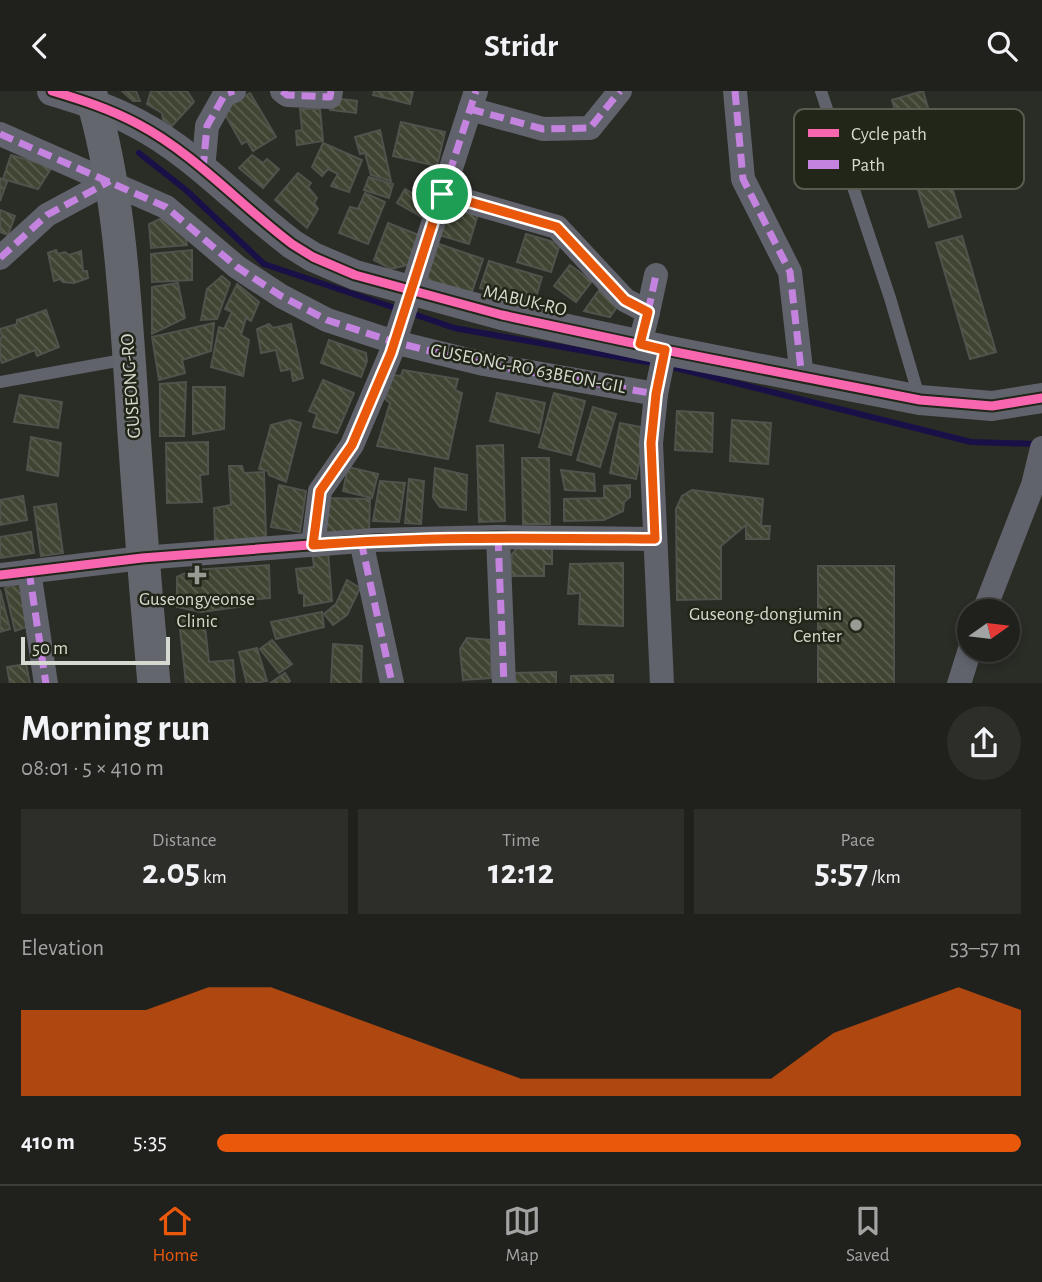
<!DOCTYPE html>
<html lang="en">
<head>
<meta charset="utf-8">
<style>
  :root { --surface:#20211c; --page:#2d2e29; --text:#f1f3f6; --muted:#a2a3a3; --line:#3d3e3b; --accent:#ea580c }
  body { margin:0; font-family:"Alegreya Sans",sans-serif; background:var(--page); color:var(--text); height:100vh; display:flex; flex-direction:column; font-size:26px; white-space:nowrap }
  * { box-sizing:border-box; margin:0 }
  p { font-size:23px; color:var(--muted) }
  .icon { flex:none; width:38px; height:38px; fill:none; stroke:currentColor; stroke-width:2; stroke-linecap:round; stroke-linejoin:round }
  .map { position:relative; height:592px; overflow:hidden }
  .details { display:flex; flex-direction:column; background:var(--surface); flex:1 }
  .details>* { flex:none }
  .needle { width:46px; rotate:76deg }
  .buttons { position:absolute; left:957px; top:508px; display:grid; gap:14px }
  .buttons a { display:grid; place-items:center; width:63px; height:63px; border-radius:50%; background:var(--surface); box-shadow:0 4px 10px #0003,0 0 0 2px var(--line); font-size:35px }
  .scale { position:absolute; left:21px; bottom:18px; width:149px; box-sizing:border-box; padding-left:7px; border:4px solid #d5d9d0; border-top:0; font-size:19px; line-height:24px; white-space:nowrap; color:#d5d9d0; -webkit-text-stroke:5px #212618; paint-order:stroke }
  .pin { position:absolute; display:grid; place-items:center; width:60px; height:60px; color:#fff; margin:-30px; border:4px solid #fff; border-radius:50%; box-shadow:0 2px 7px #0007 }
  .round { display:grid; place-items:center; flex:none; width:74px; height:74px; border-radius:37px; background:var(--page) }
  .overview { display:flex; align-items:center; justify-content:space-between; height:119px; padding:0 21px }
  h1 { font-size:38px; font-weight:600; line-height:52px }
  .figures { display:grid; grid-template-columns:repeat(3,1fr); gap:10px; height:119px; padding:7px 21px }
  .figures div { display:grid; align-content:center; border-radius:0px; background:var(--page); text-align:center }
  .figures b { font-size:35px; font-weight:600 }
  .figures small { font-size:19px; font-weight:400 }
  .figures p { font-size:19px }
  .chart { height:196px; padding:14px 21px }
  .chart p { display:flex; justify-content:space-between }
  .chart svg { width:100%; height:126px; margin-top:7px; fill:var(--accent); opacity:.7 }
  ul { padding:0 21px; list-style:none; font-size:23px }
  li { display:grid; grid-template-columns:112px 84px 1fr; align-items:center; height:52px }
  li i { height:18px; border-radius:9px; background:var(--accent) }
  header { display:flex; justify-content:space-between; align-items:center; height:91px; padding:0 21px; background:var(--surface); font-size:32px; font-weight:600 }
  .tabs { display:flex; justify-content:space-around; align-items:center; height:98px; border-top:2px solid var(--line); background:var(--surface); font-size:19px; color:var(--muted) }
  .tabs a { display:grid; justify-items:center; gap:4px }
  .tabs .on { color:var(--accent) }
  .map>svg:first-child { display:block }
</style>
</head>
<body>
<header><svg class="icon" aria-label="back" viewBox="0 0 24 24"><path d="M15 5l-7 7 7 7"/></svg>Stridr<svg class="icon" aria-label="search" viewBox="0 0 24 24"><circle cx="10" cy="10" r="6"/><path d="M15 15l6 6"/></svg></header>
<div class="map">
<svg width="1042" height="593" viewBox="0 0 1042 593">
  <defs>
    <pattern id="building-back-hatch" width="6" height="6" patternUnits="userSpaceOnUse" patternTransform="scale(1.75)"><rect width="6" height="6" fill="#404533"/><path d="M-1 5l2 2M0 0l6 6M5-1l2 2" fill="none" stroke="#5b5f50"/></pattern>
  </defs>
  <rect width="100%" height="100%" fill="#2a2c26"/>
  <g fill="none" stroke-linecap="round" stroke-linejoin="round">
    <g stroke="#191047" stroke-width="6">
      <path d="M139,62L186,99L264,173L398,218"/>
      <path d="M408,221L454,237L658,273"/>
      <path d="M668,275L971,351L1037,353"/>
    </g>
  </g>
  <g fill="url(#building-back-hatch)" stroke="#50524c" stroke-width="2">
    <path d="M122,0H136L140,10H133Z"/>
    <path d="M151,0H187L194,11L172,35L163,29L162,22L147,13Z"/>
    <path d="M374,0H413L410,13L373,4Z"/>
    <path d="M923,0L961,126L929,136L892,9Z"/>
    <path d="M250,2L276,46L253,60L247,50L242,53L222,18Z"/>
    <path d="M332,7L357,10L356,22L330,19Z"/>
    <path d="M300,18H320L323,50L297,54L296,40L302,39Z"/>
    <path d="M401,31L445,41L437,75L393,65Z"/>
    <path d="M380,39L391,90L371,84L365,62L360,63L355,46Z"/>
    <path d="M323,52L362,69L349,101L331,95L338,83L328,78L322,85L312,76Z"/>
    <path d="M11,64L52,76L38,98L3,88Z"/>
    <path d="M252,64L263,72L267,68L279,78L263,97L239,77Z"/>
    <path d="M298,82L311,92L308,96L317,107L314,112L318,118L307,137L275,109Z"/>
    <path d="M369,86L393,93L389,107L364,99Z"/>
    <path d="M0,87L7,91L0,110Z"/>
    <path d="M405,98L432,113L425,128L397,112Z"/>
    <path d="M365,102L385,111L368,153L339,142L350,116L358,118Z"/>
    <path d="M444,113L478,123L469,153L436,143Z"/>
    <path d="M0,119L15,125L8,144L0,141Z"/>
    <path d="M162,127L185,144L187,154L151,157L149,133Z"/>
    <path d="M388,132L419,144L408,174L391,178L374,169Z"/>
    <path d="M526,143L560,153L551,181L517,171Z"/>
    <path d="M962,145L996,261L970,268L936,152Z"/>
    <path d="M430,150L483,168L471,204L418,186Z"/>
    <path d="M56,159L58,163L65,161L69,164L81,160L83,180H87L88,187L74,192L63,191L60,188L54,190L48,162Z"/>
    <path d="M192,159V189L152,191L151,163Z"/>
    <path d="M489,170L542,186L534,213L480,197Z"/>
    <path d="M570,174L592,190L576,211L554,195Z"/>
    <path d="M222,185L230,192L217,228L201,229L207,198Z"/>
    <path d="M178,192L185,227L152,243V196Z"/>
    <path d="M237,193L259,211L251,230L246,227L241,244L249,249L243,285L211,276L219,236L224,238L232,221L225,218Z"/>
    <path d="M602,195L621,210L610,226L584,220Z"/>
    <path d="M46,219L59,256L37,265L35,259L2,272L0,266V247L2,246L0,238L17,233V229Z"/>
    <path d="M214,232L211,260L182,269L185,282L159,289L152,246Z"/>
    <path d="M269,233L273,237L291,233L303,287L293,290L291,278L281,280L276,259L261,262L257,238Z"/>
    <path d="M329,249L366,262L367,270L361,286L321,272Z"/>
    <path d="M403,279L458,288L455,299L462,302L448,368L377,355L390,312L385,308L394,284L401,285Z"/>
    <path d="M323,289L354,302L337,342L313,336L317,323L309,320Z"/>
    <path d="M186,291L184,345H160V293Z"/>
    <path d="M193,296H225L224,338L193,343Z"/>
    <path d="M497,302L545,312L539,342L490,330Z"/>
    <path d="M554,302L585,310L571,364L539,356Z"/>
    <path d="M20,304L62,311L58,337L14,331Z"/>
    <path d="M593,316L616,323L600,376L577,369Z"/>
    <path d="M677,320L713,322L712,361L675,359Z"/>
    <path d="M290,329L301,332L286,391L269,384L268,380L259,378L271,334Z"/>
    <path d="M732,329L771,332L768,373L730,370Z"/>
    <path d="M620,332L646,337L636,388L610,382Z"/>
    <path d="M31,346L61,352L58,385L27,379Z"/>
    <path d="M208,351V383L200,384L202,411L167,412L166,352Z"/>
    <path d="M503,354L505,430L479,431L477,355Z"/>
    <path d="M522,367H549L550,433H523Z"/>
    <path d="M229,375H242L244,382L264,381L266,446L215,451L214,417L231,414Z"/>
    <path d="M348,376L378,383L372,407L343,400Z"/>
    <path d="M435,377L467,384L466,419L440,416L433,406Z"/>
    <path d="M561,379L594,383L595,400L565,399Z"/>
    <path d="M409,388L424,390L421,433L405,432Z"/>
    <path d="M380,390L405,392L399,431L373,430Z"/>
    <path d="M279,394L306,400L300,441L271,436Z"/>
    <path d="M630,394V406L624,411L623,420L604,429L564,430V408L604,407V395Z"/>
    <path d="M692,399L763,408L761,435H770L769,448H746V434L721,455V508L677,509L676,418L682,405Z"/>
    <path d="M23,405L27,429L0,434V409Z"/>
    <path d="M324,407L370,408L369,441L322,443Z"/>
    <path d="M56,413L63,462L41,465L34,416Z"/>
    <path d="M31,441L34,462L0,467V446Z"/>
    <path d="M552,453V473H544V485H510L512,463L520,454Z"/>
    <path d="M328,460L332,510L304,515V503L299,502L296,478L314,476L312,461Z"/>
    <path d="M623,472V535L579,533L580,502L568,503L570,473Z"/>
    <path d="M269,474L270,507L245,509L246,515L201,521L177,516V486L192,479Z"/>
    <rect x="818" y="475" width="76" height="118"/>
    <path d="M347,489L360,497L347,524L333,534L324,523L336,513Z"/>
    <path d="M20,492L29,535L15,540L5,497Z"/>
    <path d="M0,499L10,538L0,541Z"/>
    <path d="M322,521L324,536L276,548L271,531Z"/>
    <path d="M204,527L209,571L233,569L235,593H186L179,529Z"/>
    <path d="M467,547L491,549V587L463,589L460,558Z"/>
    <path d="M272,549L292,573L279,582L260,558Z"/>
    <path d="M333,553L362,555L361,593H331Z"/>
    <path d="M257,557L267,590L247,593L239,561Z"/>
    <path d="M26,573L30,593H10L7,576Z"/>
    <path d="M556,581V593H512V582Z"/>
    <path d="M285,582L290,590L286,593H269Z"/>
    <path d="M613,584V593H571V585Z"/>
  </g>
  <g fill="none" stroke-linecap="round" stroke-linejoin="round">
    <g stroke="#61636c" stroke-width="12">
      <path d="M821,0L890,207L920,309"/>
      <path d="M0,291L128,268"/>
    </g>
    <g stroke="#61636c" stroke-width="24">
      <path d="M282,0L287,4L330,6L331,0"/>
      <path d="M735,0L743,88L790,181L802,287"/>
      <path d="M470,18L543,38L590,37L620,0"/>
      <path d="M0,43L166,116L237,176L281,205L327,229L394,251L484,273L656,303"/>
      <path d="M203,79L207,35L225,3L234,0"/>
      <path d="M442,103L557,136L625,209L648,221L640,253"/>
      <path d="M0,167L47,124L110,90"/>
      <path d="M648,221L656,184"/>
      <path d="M498,446L504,593"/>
      <path d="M361,450L392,592"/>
      <path d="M313,454L320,400L352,354L391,262L476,0"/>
      <path d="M29,480L46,593"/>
      <path d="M0,484L142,467L374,449L498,446L655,448"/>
      <path d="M984,520L1033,394L1042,357"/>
      <path d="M662,593L651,352L656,303L665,259"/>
      <path d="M959,593L970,558"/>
    </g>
    <path stroke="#61636c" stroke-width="30" d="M52,0C82,9 110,18 138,33C195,63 240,114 292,153L313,166L355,184L502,224L665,259L920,309L992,315L1042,307"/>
    <path stroke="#64666d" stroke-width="33" d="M90,0C119,96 124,196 131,295C137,394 145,493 154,593"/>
    <g stroke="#c483df" stroke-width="7" stroke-dasharray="14 7" stroke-linecap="butt">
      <path d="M282,0L287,4L330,6L331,0"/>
      <path d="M735,0L743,88L790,181L802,287"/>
      <path d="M470,18L543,38L590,37L620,0"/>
      <path d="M0,43L166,116L237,176L281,205L327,229L394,251L484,273L656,303"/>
      <path d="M203,79L207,35L225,3L234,0"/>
      <path d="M442,103L557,136L625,209L648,221L640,253"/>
      <path d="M0,167L47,124L110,90"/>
      <path d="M648,221L656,184"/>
      <path d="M498,446L504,593"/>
      <path d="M361,450L392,592"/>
      <path d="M313,454L320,400L352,354L391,262L476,0"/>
      <path d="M29,480L46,593"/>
    </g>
    <g stroke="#212618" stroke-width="13">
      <g id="cycleway">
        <path d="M52,0C82,9 110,18 138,33C195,63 240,114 292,153L313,166L355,184L502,224L665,259L920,309L992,315L1042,307"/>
        <path d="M0,484L142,467L374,449L498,446L655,448"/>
      </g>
    </g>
    <use href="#cycleway" stroke="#f766af" stroke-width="9"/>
  </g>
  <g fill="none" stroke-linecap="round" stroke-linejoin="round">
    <g stroke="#fff" stroke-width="14">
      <path id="route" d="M442,103L557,136L625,209L648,221L640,253L665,259L656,303L651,352L655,448C540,447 426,445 313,454L320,400L352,354L391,262Z"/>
    </g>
    <use href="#route" stroke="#ea580c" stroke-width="9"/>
  </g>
  <g fill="#999c94" stroke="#212618" stroke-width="2.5">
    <path d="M193.5 473.5h7v7h7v7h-7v7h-7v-7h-7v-7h7z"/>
    <circle cx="856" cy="534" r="7"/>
  </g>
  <g text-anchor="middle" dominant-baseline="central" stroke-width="5" stroke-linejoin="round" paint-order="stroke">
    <g font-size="19" fill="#d5d9d0" stroke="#212618">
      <text transform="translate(525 210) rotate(13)">MABUK-RO</text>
      <text transform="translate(528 278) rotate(11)">GUSEONG-RO 63BEON-GIL</text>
      <text transform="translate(131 295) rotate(-94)">GUSEONG-RO</text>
    </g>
    <g font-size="19" fill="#d5d9d0" stroke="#212618">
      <text x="197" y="508">Guseongyeonse<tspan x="197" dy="22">Clinic</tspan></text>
      <text x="842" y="523" text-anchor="end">Guseong-dongjumin<tspan x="842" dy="22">Center</tspan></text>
    </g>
  </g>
  <rect x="794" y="18" width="230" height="80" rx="10" fill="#212618" stroke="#575c4f" stroke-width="2"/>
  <rect x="808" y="38" width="31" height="8" fill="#f766af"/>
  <rect x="808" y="69" width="31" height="9" fill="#c483df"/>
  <g font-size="19" fill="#d5d9d0">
    <text x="851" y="49">Cycle path</text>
    <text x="851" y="80">Path</text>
  </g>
</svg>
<div class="buttons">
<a><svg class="needle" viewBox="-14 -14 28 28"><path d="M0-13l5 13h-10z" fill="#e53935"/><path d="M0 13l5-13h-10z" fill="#a2a3a3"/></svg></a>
</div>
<div class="scale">50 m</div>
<div class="pin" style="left:442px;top:103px;background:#1e9e55"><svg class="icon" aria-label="arrive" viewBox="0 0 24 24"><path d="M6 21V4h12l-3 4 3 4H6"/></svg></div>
</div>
<section class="details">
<div class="overview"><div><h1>Morning run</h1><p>08:01 · 5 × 410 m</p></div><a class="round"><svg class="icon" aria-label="share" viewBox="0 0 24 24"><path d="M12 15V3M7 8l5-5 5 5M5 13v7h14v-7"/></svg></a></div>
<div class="figures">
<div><p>Distance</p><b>2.05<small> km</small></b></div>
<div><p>Time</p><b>12:12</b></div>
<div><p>Pace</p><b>5:57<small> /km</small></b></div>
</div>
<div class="chart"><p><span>Elevation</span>53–57 m</p>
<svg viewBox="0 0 160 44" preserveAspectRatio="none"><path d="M0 44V14L10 14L20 14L30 6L40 6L50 14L60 22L70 30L80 38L90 38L100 38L110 38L120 38L130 22L140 14L150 6L160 14V44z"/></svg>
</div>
<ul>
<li><b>410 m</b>5:35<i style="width:100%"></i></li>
</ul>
</section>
<nav class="tabs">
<a class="on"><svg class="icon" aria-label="home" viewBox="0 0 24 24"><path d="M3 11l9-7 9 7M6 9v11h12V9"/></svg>Home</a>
<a><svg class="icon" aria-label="map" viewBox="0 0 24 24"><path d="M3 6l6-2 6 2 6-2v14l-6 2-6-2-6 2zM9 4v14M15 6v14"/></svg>Map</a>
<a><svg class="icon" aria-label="saved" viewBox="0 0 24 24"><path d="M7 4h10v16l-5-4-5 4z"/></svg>Saved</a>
</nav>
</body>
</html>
